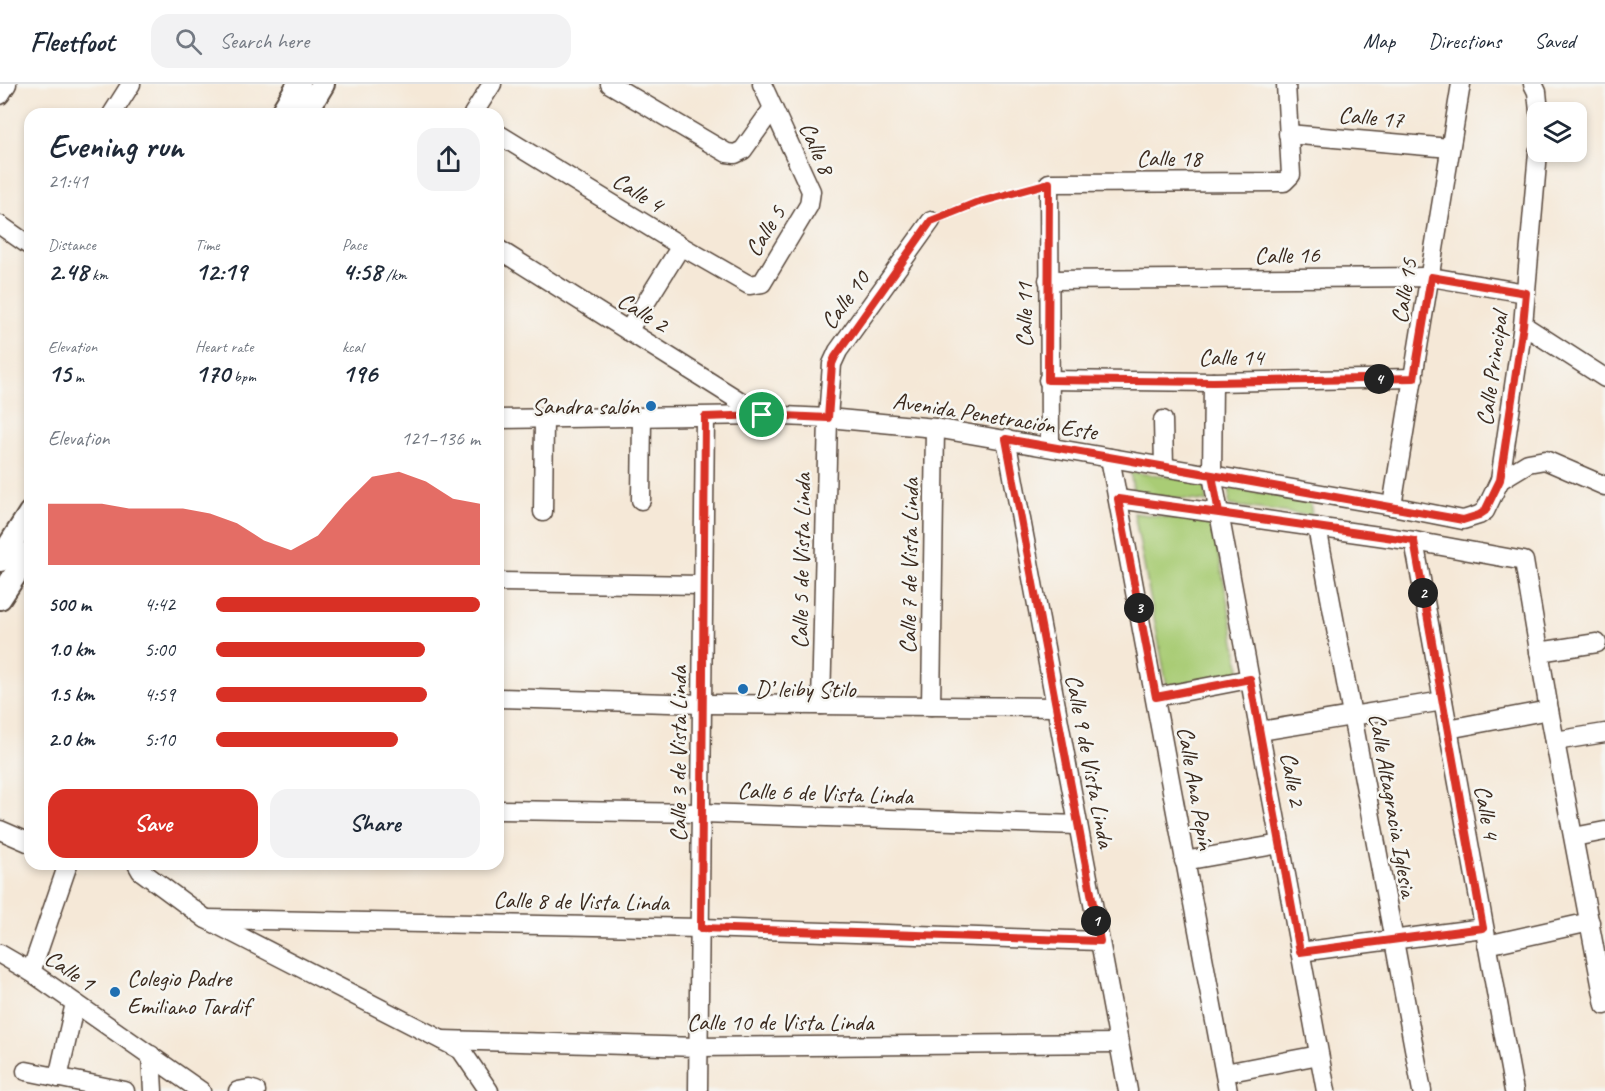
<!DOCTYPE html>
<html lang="en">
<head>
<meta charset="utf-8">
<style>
  :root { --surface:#fff; --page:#f2f2f3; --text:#1f2937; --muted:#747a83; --line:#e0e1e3; --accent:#d93025 }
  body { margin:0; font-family:Caveat,sans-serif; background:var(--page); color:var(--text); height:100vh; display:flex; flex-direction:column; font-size:22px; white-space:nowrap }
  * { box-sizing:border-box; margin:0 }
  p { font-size:20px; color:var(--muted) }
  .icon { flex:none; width:33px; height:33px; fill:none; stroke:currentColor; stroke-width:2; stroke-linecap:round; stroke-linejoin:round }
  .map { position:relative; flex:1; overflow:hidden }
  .sheet { position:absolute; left:24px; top:24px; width:480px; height:762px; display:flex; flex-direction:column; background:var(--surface); border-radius:18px; box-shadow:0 3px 9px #0003 }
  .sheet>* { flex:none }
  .buttons { position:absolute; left:1527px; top:18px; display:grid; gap:12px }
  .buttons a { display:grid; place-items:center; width:60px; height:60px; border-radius:12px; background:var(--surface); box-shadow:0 3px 9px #0003; font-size:30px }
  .pin { position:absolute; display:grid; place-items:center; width:51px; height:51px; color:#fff; margin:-26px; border:3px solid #fff; border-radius:50%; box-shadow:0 2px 6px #0007 }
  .km { position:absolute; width:30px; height:30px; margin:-15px; border-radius:50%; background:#222; color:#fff; font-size:16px; line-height:30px; text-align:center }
  .round { display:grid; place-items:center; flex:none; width:63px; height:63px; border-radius:18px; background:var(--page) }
  .head { display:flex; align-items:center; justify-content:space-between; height:102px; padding:0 24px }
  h1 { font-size:33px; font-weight:700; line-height:45px }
  .stats { display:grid; grid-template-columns:repeat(3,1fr); gap:9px; height:102px; padding:6px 24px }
  .stats div { display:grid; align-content:center }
  .stats b { font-size:26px; font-weight:700 }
  .stats small { font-size:16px; font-weight:400 }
  .stats p { font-size:16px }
  .chart { height:168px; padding:12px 24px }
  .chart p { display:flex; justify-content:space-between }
  .chart svg { width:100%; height:108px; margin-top:6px; fill:var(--accent); opacity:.7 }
  .button { display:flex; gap:12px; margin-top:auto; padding:12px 24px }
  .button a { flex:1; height:69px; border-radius:18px; background:var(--accent); color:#fff; font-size:24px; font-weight:700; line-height:69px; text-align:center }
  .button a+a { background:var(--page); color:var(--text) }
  ul { padding:0 24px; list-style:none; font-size:20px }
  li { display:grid; grid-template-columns:96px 72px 1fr; align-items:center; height:45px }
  li i { height:15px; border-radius:8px; background:var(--accent) }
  header { display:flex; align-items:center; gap:36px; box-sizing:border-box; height:84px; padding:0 30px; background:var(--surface); border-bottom:2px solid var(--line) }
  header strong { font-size:28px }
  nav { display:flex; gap:33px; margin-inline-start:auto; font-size:21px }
  .search { width:420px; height:54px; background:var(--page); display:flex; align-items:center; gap:15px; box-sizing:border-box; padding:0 21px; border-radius:18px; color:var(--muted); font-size:22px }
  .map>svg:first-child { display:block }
</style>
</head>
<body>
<header>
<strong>Fleetfoot</strong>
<div class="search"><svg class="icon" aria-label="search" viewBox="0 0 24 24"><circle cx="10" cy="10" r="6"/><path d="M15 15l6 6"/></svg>Search here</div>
<nav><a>Map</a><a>Directions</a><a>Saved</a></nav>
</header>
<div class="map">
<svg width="1605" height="1007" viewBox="0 0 1605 1007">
  <rect width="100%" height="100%" fill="#f6f6f2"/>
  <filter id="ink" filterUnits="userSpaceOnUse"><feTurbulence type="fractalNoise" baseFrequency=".0167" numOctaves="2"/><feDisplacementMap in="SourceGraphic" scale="12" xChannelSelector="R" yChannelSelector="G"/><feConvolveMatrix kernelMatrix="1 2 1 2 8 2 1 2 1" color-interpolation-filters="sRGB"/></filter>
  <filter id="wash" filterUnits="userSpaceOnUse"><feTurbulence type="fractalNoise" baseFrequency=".008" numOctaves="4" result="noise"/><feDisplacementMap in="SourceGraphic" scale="24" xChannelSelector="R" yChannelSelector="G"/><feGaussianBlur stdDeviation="1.35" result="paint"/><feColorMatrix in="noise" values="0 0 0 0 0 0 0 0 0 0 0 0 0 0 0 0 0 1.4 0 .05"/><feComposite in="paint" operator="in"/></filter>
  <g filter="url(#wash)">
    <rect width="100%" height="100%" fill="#f5e8d7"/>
    <g fill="#a9cc75" stroke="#727b4a" stroke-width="1.5">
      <path d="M1130,388L1204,397L1207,418L1134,409Z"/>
      <path d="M1230,404L1310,416L1312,432L1229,421Z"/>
      <path d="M1134,429L1213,439L1241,590L1167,602Z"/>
    </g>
  </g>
  <g filter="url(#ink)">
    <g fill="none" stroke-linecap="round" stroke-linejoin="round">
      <g stroke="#57463a" stroke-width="21">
        <g id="minor">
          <path d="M610,0L727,69L735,70L743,66L773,24"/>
          <path d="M1533,0L1537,8L1539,28"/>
          <path d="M0,11L7,0"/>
          <path d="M112,30L131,0"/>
          <path d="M473,30L492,0"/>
          <path d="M498,50L681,162L749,201L762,199L809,121L811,107L762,0"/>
          <path d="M1288,50L1450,64"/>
          <path d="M0,141L30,162"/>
          <path d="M498,165L762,331"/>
          <path d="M1048,196L1431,193L1526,209"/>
          <path d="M1523,241L1605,294"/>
          <path d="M628,247L681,162"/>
          <path d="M1048,296L1213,298L1414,294"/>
          <path d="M1213,298L1212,391L1326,1007"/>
          <path d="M498,335L762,331L828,334L935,344L1392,422L1463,436L1479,431L1485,427L1500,396L1523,241L1538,68"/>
          <path d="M1163,336L1164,383"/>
          <path d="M1006,355L1128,1007"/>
          <path d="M1050,363L1049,99L1284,98L1291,91L1286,0"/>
          <path d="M1110,374L1228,1007"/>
          <path d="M1500,396L1528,379L1545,376L1605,402"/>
          <path d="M1118,415L1414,457L1524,477L1549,626L1605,921"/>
          <path d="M641,416L642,334"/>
          <path d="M1392,422L1461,0"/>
          <path d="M543,428L544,335"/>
          <path d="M1317,443L1422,1007"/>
          <path d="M1414,457L1514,1007"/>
          <path d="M498,498L703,501"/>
          <path d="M1539,568L1597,559"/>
          <path d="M1156,613L1249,595"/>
          <path d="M498,614L702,620L1056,623"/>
          <path d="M821,621L828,334L832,280L838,267L931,137"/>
          <path d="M931,622L935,344"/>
          <path d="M1448,645L1549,626"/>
          <path d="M1260,647L1443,617"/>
          <path d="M1555,657L1605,649"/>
          <path d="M498,726L702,729L1078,741"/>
          <path d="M0,746L30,759"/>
          <path d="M1574,753L1605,747"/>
          <path d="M1184,777L1280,760"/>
          <path d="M137,780L141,787L206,835L461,966L489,1007"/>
          <path d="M206,835L701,844L1099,857"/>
          <path d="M1487,861L1590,838"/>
          <path d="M1300,868L1483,844"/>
          <path d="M0,870L31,888L201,1007"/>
          <path d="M31,888L68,780"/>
          <path d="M442,956L698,963L1117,959"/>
          <path d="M151,971L153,1007"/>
          <path d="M26,987L125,1007"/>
          <path d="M1225,989L1319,971"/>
          <path d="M58,994L75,919"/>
          <path d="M238,1007L249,1005L256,1007"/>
          <path d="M698,1007L705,333"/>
        </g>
      </g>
      <g stroke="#57463a" stroke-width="26">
        <g id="major">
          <path d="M281,30L299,0"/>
          <path d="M305,30L323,0"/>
          <path d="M0,476L30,429"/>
          <path d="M0,514L30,468"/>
        </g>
      </g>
      <path stroke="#57463a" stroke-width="2" stroke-dasharray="4.5 4.5" stroke-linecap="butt" d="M946,131L976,119L1035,103"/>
      <use href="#minor" stroke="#fff" stroke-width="18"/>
      <use href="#major" stroke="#fff" stroke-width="22"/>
    </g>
  </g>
  <g fill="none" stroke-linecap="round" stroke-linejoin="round" filter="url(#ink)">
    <g stroke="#fff" stroke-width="12">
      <path id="route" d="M762,331L705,333L701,844L1100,857L1006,355L1212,391L1219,429L1414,457L1483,844L1300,868L1250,595L1156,613L1118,415L1219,429L1212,391L1463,436L1479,431L1485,427L1500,396L1523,241L1526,209L1431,193L1414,294L1213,298L1048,296L1049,99L976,119L931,137L835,273L832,280L828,334L762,331"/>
    </g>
    <use href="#route" stroke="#d93025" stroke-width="8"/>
  </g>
  <g fill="#1f6fb2" stroke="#f6f6f2" stroke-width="2">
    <circle cx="651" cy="322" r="6"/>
    <circle cx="743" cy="605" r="6"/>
    <circle cx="115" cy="908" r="6"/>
  </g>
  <g text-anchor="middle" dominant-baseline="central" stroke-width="5" stroke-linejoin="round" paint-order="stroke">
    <g font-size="24" fill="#3b2a1e" stroke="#f6f6f2">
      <text transform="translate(1371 33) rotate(5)">Calle 17</text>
      <text transform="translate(817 64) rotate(66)">Calle 8</text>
      <text x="1169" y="74">Calle 18</text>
      <text transform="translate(638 108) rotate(32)">Calle 4</text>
      <text transform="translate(765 147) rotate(-58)">Calle 5</text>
      <text transform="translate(1287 171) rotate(-1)">Calle 16</text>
      <text transform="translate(1404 207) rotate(-81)">Calle 15</text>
      <text transform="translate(845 216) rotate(-54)">Calle 10</text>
      <text transform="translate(643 228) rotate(32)">Calle 2</text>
      <text transform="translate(1024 231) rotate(-90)">Calle 11</text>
      <text x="1231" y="273">Calle 14</text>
      <text transform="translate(1492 285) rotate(-82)">Calle Principal</text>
      <text transform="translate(995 332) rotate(9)">Avenida Penetración Este</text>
      <text transform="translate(801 477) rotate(-89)">Calle 5 de Vista Linda</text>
      <text transform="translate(909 482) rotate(-89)">Calle 7 de Vista Linda</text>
      <text transform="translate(678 670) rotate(-90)">Calle 3 de Vista Linda</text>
      <text transform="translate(1090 677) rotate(79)">Calle 9 de Vista Linda</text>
      <text transform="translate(1293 695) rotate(80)">Calle 2</text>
      <text transform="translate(1196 704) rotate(80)">Calle Ana Pepín</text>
      <text transform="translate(825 709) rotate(2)">Calle 6 de Vista Linda</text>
      <text transform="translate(1393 721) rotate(80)">Calle Altagracia Iglesia</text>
      <text transform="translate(1487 728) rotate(80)">Calle 4</text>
      <text transform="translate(581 817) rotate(1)">Calle 8 de Vista Linda</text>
      <text transform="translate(70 886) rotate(34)">Calle 1</text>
      <text x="780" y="938">Calle 10 de Vista Linda</text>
    </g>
    <g font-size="24" fill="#3b2a1e" stroke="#f6f6f2" text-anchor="start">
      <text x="639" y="322" text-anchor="end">Sandra salón</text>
      <text x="755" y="605">D’ leiby Stilo</text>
      <text x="127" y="894">Colegio Padre<tspan x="127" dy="28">Emiliano Tardif</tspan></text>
    </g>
  </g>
</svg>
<div class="buttons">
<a><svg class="icon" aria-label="layers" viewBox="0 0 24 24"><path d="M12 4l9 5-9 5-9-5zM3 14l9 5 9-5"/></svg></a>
</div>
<div class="pin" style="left:762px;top:331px;background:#1e9e55"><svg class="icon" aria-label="arrive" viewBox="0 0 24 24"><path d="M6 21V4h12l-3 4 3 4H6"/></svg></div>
<b class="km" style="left:1096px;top:837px">1</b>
<b class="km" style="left:1423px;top:509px">2</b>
<b class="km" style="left:1139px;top:524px">3</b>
<b class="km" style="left:1379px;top:295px">4</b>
<section class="sheet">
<div class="head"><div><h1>Evening run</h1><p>21:41</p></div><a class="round"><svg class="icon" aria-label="share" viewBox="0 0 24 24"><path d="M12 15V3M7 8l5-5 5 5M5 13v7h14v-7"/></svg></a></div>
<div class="stats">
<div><p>Distance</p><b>2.48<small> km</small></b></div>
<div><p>Time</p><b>12:19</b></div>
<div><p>Pace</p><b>4:58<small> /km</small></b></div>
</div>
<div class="stats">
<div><p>Elevation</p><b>15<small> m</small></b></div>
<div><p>Heart rate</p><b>170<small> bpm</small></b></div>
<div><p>kcal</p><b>196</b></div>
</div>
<div class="chart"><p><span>Elevation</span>121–136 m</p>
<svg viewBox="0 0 160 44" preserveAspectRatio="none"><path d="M0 44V19L10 19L20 19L30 21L40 21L50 21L60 23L70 27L80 34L90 38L100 32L110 19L120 8L130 6L140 10L150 17L160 19V44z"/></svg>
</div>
<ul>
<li><b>500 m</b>4:42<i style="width:100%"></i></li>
<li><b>1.0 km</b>5:00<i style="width:79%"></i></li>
<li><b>1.5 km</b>4:59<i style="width:80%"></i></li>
<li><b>2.0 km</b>5:10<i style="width:69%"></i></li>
</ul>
<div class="button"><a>Save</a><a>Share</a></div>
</section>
</div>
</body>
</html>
